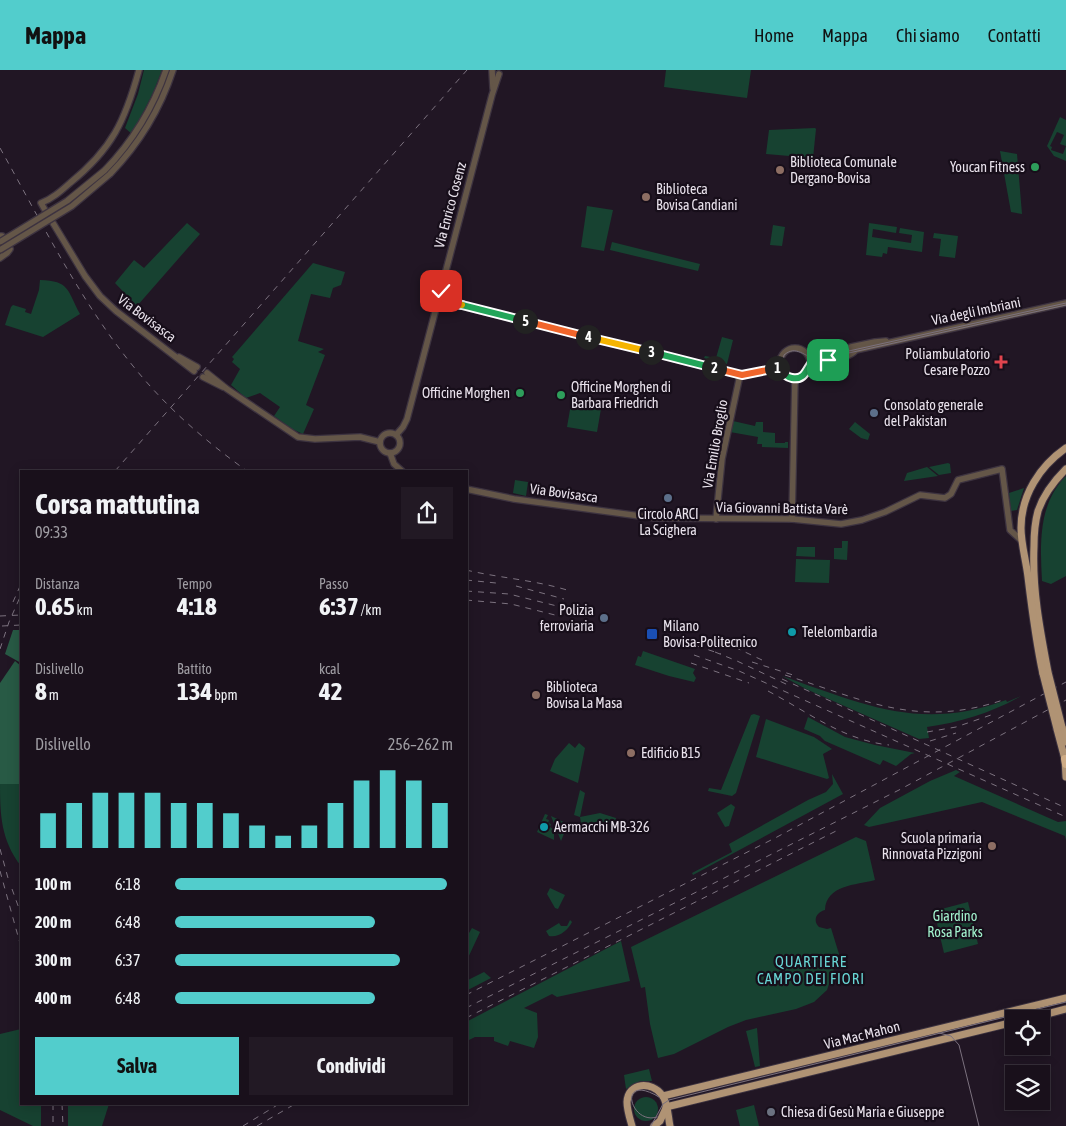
<!DOCTYPE html>
<html lang="it">
<head>
<meta charset="utf-8">
<style>
  :root { --surface:#19101b; --page:#221924; --text:#f1f3f6; --muted:#9f9da3; --line:#37303a; --accent:#52cdcc }
  body { margin:0; font-family:"Asap Condensed",sans-serif; background:var(--page); color:var(--text); height:100vh; display:flex; flex-direction:column; font-size:19px; white-space:nowrap }
  * { box-sizing:border-box; margin:0 }
  p { font-size:16px; color:var(--muted) }
  .icon { flex:none; width:28px; height:28px; fill:none; stroke:currentColor; stroke-width:2; stroke-linecap:round; stroke-linejoin:round }
  .map { position:relative; flex:1; overflow:hidden }
  .panel { position:absolute; left:20px; top:400px; width:448px; height:635px; display:flex; flex-direction:column; background:var(--surface); border-radius:0px; box-shadow:0 2px 12px #0003,0 0 0 1px var(--line) }
  .panel>* { flex:none }
  .tools { position:absolute; left:1005px; top:940px; display:grid; gap:10px }
  .tools a { display:grid; place-items:center; width:45px; height:45px; border-radius:0px; background:var(--surface); box-shadow:0 2px 12px #0003,0 0 0 1px var(--line); font-size:25px }
  .pin { position:absolute; display:grid; place-items:center; width:42px; height:42px; color:#fff; margin:-21px; border-radius:10px; box-shadow:0 2px 8px #0006 }
  .km { position:absolute; width:25px; height:25px; margin:-12px; border-radius:50%; background:#222; color:#fff; font-size:14px; line-height:25px; text-align:center }
  .round { display:grid; place-items:center; flex:none; width:52px; height:52px; border-radius:0px; background:var(--page) }
  .head { display:flex; align-items:center; justify-content:space-between; height:85px; padding:0 15px }
  h1 { font-size:28px; font-weight:700; line-height:38px }
  .metrics { display:grid; grid-template-columns:repeat(3,1fr); gap:8px; height:85px; padding:5px 15px }
  .metrics div { display:grid; align-content:center }
  .metrics b { font-size:25px; font-weight:700 }
  .metrics small { font-size:14px; font-weight:400 }
  .metrics p { font-size:14px }
  .chart { height:140px; padding:10px 15px }
  .chart p { display:flex; justify-content:space-between }
  .chart svg { width:100%; height:90px; margin-top:5px; stroke:var(--accent); stroke-width:6 }
  .primary-button { display:flex; gap:10px; margin-top:auto; padding:10px 15px }
  .primary-button a { flex:1; height:58px; border-radius:0px; background:var(--accent); color:#111; font-size:20px; font-weight:700; line-height:58px; text-align:center }
  .primary-button a+a { background:var(--page); color:var(--text) }
  ul { padding:0 15px; list-style:none; font-size:16px }
  li { display:grid; grid-template-columns:80px 60px 1fr; align-items:center; height:38px }
  li i { height:12px; border-radius:6px; background:var(--accent) }
  header { display:flex; align-items:center; gap:30px; box-sizing:border-box; height:70px; padding:0 25px; background:var(--accent); color:#111 }
  header strong { font-size:24px }
  nav { display:flex; gap:28px; margin-inline-start:auto; font-size:18px }
  .map>svg:first-child { display:block }
</style>
</head>
<body>
<header>
<strong>Mappa</strong>
<nav><a>Home</a><a>Mappa</a><a>Chi siamo</a><a>Contatti</a></nav>
</header>
<div class="map">
<svg width="1066" height="1056" viewBox="0 0 1066 1056">
  <rect width="100%" height="100%" fill="#211624"/>
  <g fill="#174231">
    <path d="M144,0H162L153,23L132,64L125,58L138,24Z"/>
    <path d="M666,0H751L747,28L664,17Z"/>
    <path d="M1060,47L1066,50V76L1060,74L1064,65L1057,62L1050,76L1052,77L1051,80L1063,84L1066,76V91L1054,86L1047,76Z"/>
    <path d="M815,58L816,59L813,88L766,84L769,60Z"/>
    <path d="M1000,81L1017,84L1022,144L1011,142Z"/>
    <path d="M587,136L613,140L604,181L581,177Z"/>
    <path d="M187,153L200,164L137,236L115,213L134,190L144,198Z"/>
    <path d="M869,153L897,157L896,163L873,159L872,167L911,173L912,165L899,163L900,158L924,162L922,182L888,177L887,184L883,183L882,187L866,185Z"/>
    <path d="M773,155L785,157L782,176L770,175Z"/>
    <path d="M934,163L958,166L955,188L939,186L941,169L933,168Z"/>
    <path d="M612,172L700,194L698,201L610,180Z"/>
    <path d="M313,193L345,202L341,215L333,218L330,228L311,224L298,271L324,279L318,282L325,285L306,335L314,339L303,364L292,359L274,346L280,337L260,323L246,328L231,315L240,299L232,292L234,289L232,287Z"/>
    <path d="M40,210C70,211 67,220 80,244L43,267L5,255L11,237L13,235L26,239L25,242L31,244L39,220Z"/>
    <path d="M722,267L733,270L727,294L704,288L705,286L716,288Z"/>
    <path d="M572,328L602,333L597,362L567,357Z"/>
    <path d="M733,351L755,356L756,352H763V362L775,363V373H785V372H788V378L762,377V374H757L758,367L730,362Z"/>
    <path d="M855,352L870,364L868,370L861,368L849,359Z"/>
    <path d="M948,393L950,394L951,403L939,405L929,397Z"/>
    <path d="M927,397L938,406L904,411L907,403Z"/>
    <path d="M1066,406V506L1051,514L1042,511C1040,474 1038,434 1066,406Z"/>
    <path d="M515,410L528,412L526,426L513,423Z"/>
    <path d="M1024,418L1017,440L1011,441L1009,423Z"/>
    <path d="M842,471H848L847,490L834,489V478H842Z"/>
    <path d="M797,477H815V487L796,486Z"/>
    <path d="M796,489L830,490L829,513L795,512Z"/>
    <path d="M643,581L695,599L693,603L696,608L694,612L669,606L635,595L638,586L641,587Z"/>
    <path d="M782,606C863,634 920,662 1006,630L1007,632L1021,626C991,643 961,652 927,657L929,668L919,669L806,619Z"/>
    <path d="M754,644L760,646L736,723L732,726L708,721L709,718L721,720L751,645Z"/>
    <path d="M808,647L845,667L875,675L915,683L911,684L896,696L883,690L880,695L825,671L820,666L804,659Z"/>
    <path d="M766,649L814,667L832,679L823,684L829,708L827,709L756,687Z"/>
    <path d="M569,673L575,678L579,673L585,678L578,713L550,701L555,689Z"/>
    <path d="M956,700L960,702L954,706L1058,752L1066,751V770L1065,766L982,732L869,757L864,755L880,738L930,711Z"/>
    <path d="M832,704L843,724L693,805L692,803L732,782L729,774L808,730L826,722L833,714Z"/>
    <path d="M21,712V796C1,770 0,745 0,714H19Z"/>
    <path d="M580,720L585,723L580,747L600,743L616,748L614,759L611,763L591,759L592,754L581,753L580,747L574,745Z"/>
    <path d="M731,734L735,737L729,756L725,757L717,743Z"/>
    <path d="M545,744L548,745L546,749L549,750L548,753L551,754L550,757L553,759L551,761L554,763V770L537,762Z"/>
    <path d="M551,746L568,754L561,771Z"/>
    <path d="M856,767L866,771L875,810C856,815 826,815 825,840C817,842 812,850 819,857L827,859L831,858L839,884L827,920L814,932L796,939L746,950L728,957L674,984L658,988L650,954L645,917L641,918L631,877Z"/>
    <path d="M550,818L565,825L558,839L555,838L547,824Z"/>
    <path d="M968,832L978,874L944,883L934,841Z"/>
    <path d="M570,850L572,852C568,860 559,868 549,866L546,861L559,853L561,856H567Z"/>
    <path d="M472,858L480,862L467,890L466,868Z"/>
    <path d="M621,871L630,911L557,927L552,924L524,938L537,943L538,967L534,978L510,971L508,976L494,971V967H475L469,970L466,967V952Z"/>
    <path d="M484,902L491,908L466,921V911Z"/>
    <path d="M757,958L760,996L755,997L746,961Z"/>
    <path d="M21,959V1034H41V1056H33L0,1040V964Z"/>
    <path d="M649,999L652,1011H640L626,1019L624,1005Z"/>
    <circle cx="646" cy="1039" r="12"/>
    <path d="M68,1034H109L102,1056H68Z"/>
    <path d="M754,1035L759,1056H740L736,1040Z"/>
  </g>
  <g fill="#285a45">
    <path d="M13,560H21V593L5,584Z"/>
    <path d="M15,591L21,596V712L19,714H0V613Z"/>
  </g>
  <g fill="none" stroke-linecap="round" stroke-linejoin="round">
    <g stroke="#3d3340" stroke-width="8">
      <g id="minor">
        <path d="M492,0L493,18"/>
        <path d="M105,100C133,71 153,38 166,0"/>
        <path d="M110,104C139,74 160,40 173,0"/>
        <path d="M45,140L41,133C52,129 61,121 70,113C112,79 125,51 139,0"/>
        <path d="M53,153L85,206L100,226L116,241L194,301"/>
        <path d="M0,166H2"/>
        <path d="M0,188L7,183L10,179"/>
        <path d="M438,230L740,305L781,298"/>
        <path d="M851,277L875,272L886,271"/>
        <circle cx="795" cy="293" r="15"/>
        <path d="M179,287L197,297"/>
        <path d="M823,288C832,291 847,288 854,282"/>
        <path d="M809,299L813,292L820,288L1066,233"/>
        <path d="M207,303L227,319L298,367L315,369L360,367L380,372"/>
        <path d="M203,307L223,317"/>
        <circle cx="390" cy="373" r="10"/>
        <path d="M396,365L403,357L407,349L492,25L499,4"/>
        <path d="M390,383L394,394L402,401"/>
        <path d="M466,419L514,429L655,448L792,449L841,454L862,450L885,442L920,425L945,428L951,424L958,410L1002,399L1010,460L1022,471"/>
        <path d="M716,449L722,389L740,305"/>
        <path d="M792,449L795,308"/>
      </g>
    </g>
    <g stroke="#3d3340" stroke-width="9">
      <g id="major">
        <path d="M1048,602C1040,560 1032,519 1034,476C1034,464 1035,452 1038,441C1043,426 1055,410 1066,399"/>
        <path d="M1043,604C1036,572 1032,540 1028,507C1026,490 1021,474 1021,458C1021,425 1040,396 1066,378"/>
        <path d="M1062,657L1066,672"/>
        <path d="M1057,659L1065,689L1066,707"/>
        <path d="M1028,949L1066,939"/>
        <path d="M663,1026L1066,928"/>
        <path d="M666,1037L1014,952"/>
        <path d="M632,1056C630,1049 627,1040 627,1032C628,1012 652,1011 662,1025C668,1032 668,1047 670,1056"/>
        <path d="M654,1056L660,1051L666,1038"/>
      </g>
    </g>
    <g stroke="#3d3340" stroke-width="10">
      <path id="highway" d="M1065,689L1066,694"/>
    </g>
    <use href="#minor" stroke="#645648" stroke-width="5.5"/>
    <use href="#major" stroke="#b09374" stroke-width="7"/>
    <use href="#highway" stroke="#ceab85" stroke-width="8"/>
    <g stroke="#7c727f" stroke-width="1">
      <path d="M1066,233L817,288C804,288 797,274 784,285L782,296L787,305L797,307C807,304 808,294 817,290L1066,235"/>
      <path d="M939,963L951,966L959,975L979,1056"/>
      <path d="M657,1047C630,1056 616,1001 659,1027"/>
      <path d="M651,1056L663,1034L669,1030L1066,932"/>
    </g>
    <g stroke="#7c727f" stroke-width="1" stroke-dasharray="6 6" stroke-linecap="butt">
      <path d="M0,78C41,151 80,231 133,296C166,337 204,370 247,401"/>
      <path d="M115,401L467,0"/>
      <path d="M466,500C500,508 534,510 567,520"/>
      <path d="M466,510L496,513"/>
      <path d="M516,516L564,529"/>
      <path d="M466,521L509,524L561,537"/>
      <path d="M466,530L511,534L559,546"/>
      <path d="M13,532L21,514"/>
      <path d="M0,546L21,545"/>
      <path d="M2,556L21,555"/>
      <path d="M701,565L730,575L762,590"/>
      <path d="M697,576L721,584"/>
      <path d="M0,579L9,552L21,525"/>
      <path d="M715,582L737,591L788,615"/>
      <path d="M694,585L739,601L1066,747"/>
      <path d="M752,592L793,605"/>
      <path d="M691,593L749,613"/>
      <path d="M785,605C867,631 919,659 1006,629"/>
      <path d="M782,609L1066,738"/>
      <path d="M768,621C808,642 843,670 889,675"/>
      <path d="M927,662L956,657L991,645"/>
      <path d="M930,671L956,663"/>
      <path d="M0,779L8,808"/>
      <path d="M0,801L21,877"/>
      <path d="M12,819L21,844"/>
      <path d="M466,925L777,767L1066,612"/>
      <path d="M466,938L899,720L1066,630"/>
      <path d="M466,948L838,760"/>
      <path d="M53,1034V1056"/>
      <path d="M62,1034L63,1056"/>
      <path d="M243,1056L279,1034"/>
      <path d="M257,1056L295,1034"/>
    </g>
    <g stroke="#3d3340" stroke-width="8" stroke-linecap="butt">
      <g id="minor-bridge">
        <path d="M0,172L67,131L105,100"/>
        <path d="M0,180L72,136L110,104"/>
      </g>
    </g>
    <g stroke="#3d3340" stroke-width="9" stroke-linecap="butt">
      <g id="major-bridge">
        <path d="M1048,602L1062,657"/>
        <path d="M1043,604L1057,659"/>
      </g>
    </g>
    <use href="#minor-bridge" stroke="#645648" stroke-width="5.5"/>
    <use href="#major-bridge" stroke="#b09374" stroke-width="7"/>
  </g>
  <g fill="none" stroke-linecap="round" stroke-linejoin="round">
    <g stroke="#fff" stroke-width="10">
      <path id="split-1" d="M777,298H781C783,303 786,307 792,308C807,311 806,295 816,289C820,287 823,288 828,290"/>
    </g>
    <g stroke="#fff" stroke-width="10">
      <path id="split-2" d="M714,298L742,305L777,298"/>
    </g>
    <g stroke="#fff" stroke-width="10">
      <path id="split-3" d="M651,282L714,298"/>
    </g>
    <g stroke="#fff" stroke-width="10">
      <path id="split-4" d="M588,267L651,282"/>
    </g>
    <g stroke="#fff" stroke-width="10">
      <path id="split-5" d="M525,251L588,267"/>
    </g>
    <g stroke="#fff" stroke-width="10">
      <path id="split-6" d="M462,235L525,251"/>
    </g>
    <g stroke="#fff" stroke-width="10">
      <path id="split-7" d="M441,221L438,230L462,235"/>
    </g>
    <use href="#split-1" stroke="#22a559" stroke-width="6"/>
    <use href="#split-2" stroke="#f0652b" stroke-width="6"/>
    <use href="#split-3" stroke="#22a559" stroke-width="6"/>
    <use href="#split-4" stroke="#f5b400" stroke-width="6"/>
    <use href="#split-5" stroke="#f0652b" stroke-width="6"/>
    <use href="#split-6" stroke="#22a559" stroke-width="6"/>
    <use href="#split-7" stroke="#f5b400" stroke-width="6"/>
  </g>
  <g fill="#2e9e5b" stroke="#170e1a" stroke-width="2">
    <circle cx="1035" cy="97" r="5"/>
    <circle cx="520" cy="323" r="5"/>
    <circle cx="561" cy="325" r="5"/>
  </g>
  <g fill="#8d6e63" stroke="#170e1a" stroke-width="2">
    <circle cx="780" cy="100" r="5"/>
    <circle cx="646" cy="127" r="5"/>
    <circle cx="536" cy="625" r="5"/>
    <circle cx="631" cy="683" r="5"/>
    <circle cx="992" cy="776" r="5"/>
  </g>
  <path fill="#e0444e" stroke="#170e1a" stroke-width="2" d="M998.5 284.5h5v5h5v5h-5v5h-5v-5h-5v-5h5z"/>
  <g fill="#5c6f8a" stroke="#170e1a" stroke-width="2">
    <circle cx="874" cy="343" r="5"/>
    <circle cx="668" cy="428" r="5"/>
    <circle cx="604" cy="548" r="5"/>
  </g>
  <g fill="#0f9aa8" stroke="#170e1a" stroke-width="2">
    <circle cx="792" cy="562" r="5"/>
    <circle cx="544" cy="757" r="5"/>
  </g>
  <rect fill="#1a4fb4" stroke="#170e1a" stroke-width="2" x="646" y="558" width="12" height="12" rx="2.5"/>
  <circle fill="#6b7280" stroke="#170e1a" stroke-width="2" cx="771" cy="1042" r="5"/>
  <g text-anchor="middle" dominant-baseline="central" stroke-width="4.5" stroke-linejoin="round" paint-order="stroke">
    <g font-size="14" fill="#e9e2ec" stroke="#170e1a" text-anchor="start">
      <text x="790" y="92">Biblioteca Comunale<tspan x="790" dy="16">Dergano-Bovisa</tspan></text>
      <text x="1025" y="97" text-anchor="end">Youcan Fitness</text>
      <text x="656" y="119">Biblioteca<tspan x="656" dy="16">Bovisa Candiani</tspan></text>
      <text x="990" y="284" text-anchor="end">Poliambulatorio<tspan x="990" dy="16">Cesare Pozzo</tspan></text>
      <text x="571" y="317">Officine Morghen di<tspan x="571" dy="16">Barbara Friedrich</tspan></text>
      <text x="510" y="323" text-anchor="end">Officine Morghen</text>
      <text x="884" y="335">Consolato generale<tspan x="884" dy="16">del Pakistan</tspan></text>
      <text x="668" y="444" text-anchor="middle">Circolo ARCI<tspan x="668" dy="16">La Scighera</tspan></text>
      <text x="594" y="540" text-anchor="end">Polizia<tspan x="594" dy="16">ferroviaria</tspan></text>
      <text x="663" y="556">Milano<tspan x="663" dy="16">Bovisa-Politecnico</tspan></text>
      <text x="802" y="562">Telelombardia</text>
      <text x="546" y="617">Biblioteca<tspan x="546" dy="16">Bovisa La Masa</tspan></text>
      <text x="641" y="683">Edificio B15</text>
      <text x="554" y="757">Aermacchi MB-326</text>
      <text x="982" y="768" text-anchor="end">Scuola primaria<tspan x="982" dy="16">Rinnovata Pizzigoni</tspan></text>
      <text x="781" y="1042">Chiesa di Gesù Maria e Giuseppe</text>
    </g>
    <g font-size="14" fill="#e9e2ec" stroke="#170e1a">
      <text transform="translate(450 135) rotate(-75)">Via Enrico Cosenz</text>
      <text transform="translate(976 241) rotate(-12)">Via degli Imbriani</text>
      <text transform="translate(147 248) rotate(37)">Via Bovisasca</text>
      <text transform="translate(715 374) rotate(-80)">Via Emilio Broglio</text>
      <text transform="translate(564 423) rotate(8)">Via Bovisasca</text>
      <text transform="translate(782 438) rotate(1)">Via Giovanni Battista Varè</text>
      <text transform="translate(862 965) rotate(-14)">Via Mac Mahon</text>
    </g>
    <g font-size="14" fill="#a2f3ce" stroke="#170e1a">
      <text x="955" y="846">Giardino<tspan x="955" dy="16">Rosa Parks</tspan></text>
    </g>
    <g font-size="15" letter-spacing="1" fill="#68d5d4" stroke="#170e1a">
      <text x="811" y="891">QUARTIERE<tspan x="811" dy="17">CAMPO DEI FIORI</tspan></text>
    </g>
  </g>
</svg>
<div class="tools">
<a><svg class="icon" aria-label="locate" viewBox="0 0 24 24"><circle cx="12" cy="12" r="6"/><path d="M12 2v4M12 18v4M2 12h4M18 12h4"/></svg></a>
<a><svg class="icon" aria-label="layers" viewBox="0 0 24 24"><path d="M12 4l9 5-9 5-9-5zM3 14l9 5 9-5"/></svg></a>
</div>
<div class="pin" style="left:828px;top:290px;background:#1e9e55"><svg class="icon" aria-label="arrive" viewBox="0 0 24 24"><path d="M6 21V4h12l-3 4 3 4H6"/></svg></div>
<div class="pin" style="left:441px;top:221px;background:#d93025"><svg class="icon" aria-label="check" viewBox="0 0 24 24"><path d="M5 12l5 5 9-10"/></svg></div>
<b class="km" style="left:777px;top:298px">1</b>
<b class="km" style="left:714px;top:298px">2</b>
<b class="km" style="left:651px;top:282px">3</b>
<b class="km" style="left:588px;top:267px">4</b>
<b class="km" style="left:525px;top:251px">5</b>
<section class="panel">
<div class="head"><div><h1>Corsa mattutina</h1><p>09:33</p></div><a class="round"><svg class="icon" aria-label="share" viewBox="0 0 24 24"><path d="M12 15V3M7 8l5-5 5 5M5 13v7h14v-7"/></svg></a></div>
<div class="metrics">
<div><p>Distanza</p><b>0.65<small> km</small></b></div>
<div><p>Tempo</p><b>4:18</b></div>
<div><p>Passo</p><b>6:37<small> /km</small></b></div>
</div>
<div class="metrics">
<div><p>Dislivello</p><b>8<small> m</small></b></div>
<div><p>Battito</p><b>134<small> bpm</small></b></div>
<div><p>kcal</p><b>42</b></div>
</div>
<div class="chart"><p><span>Dislivello</span>256–262 m</p>
<svg viewBox="0 0 160 44" preserveAspectRatio="none"><path d="M5 44V27M15 44V22M25 44V17M35 44V17M45 44V17M55 44V22M65 44V22M75 44V27M85 44V33M95 44V38M105 44V33M115 44V22M125 44V11M135 44V6M145 44V11M155 44V22"/></svg>
</div>
<ul>
<li><b>100 m</b>6:18<i style="width:98%"></i></li>
<li><b>200 m</b>6:48<i style="width:72%"></i></li>
<li><b>300 m</b>6:37<i style="width:81%"></i></li>
<li><b>400 m</b>6:48<i style="width:72%"></i></li>
</ul>
<div class="primary-button"><a>Salva</a><a>Condividi</a></div>
</section>
</div>
</body>
</html>
